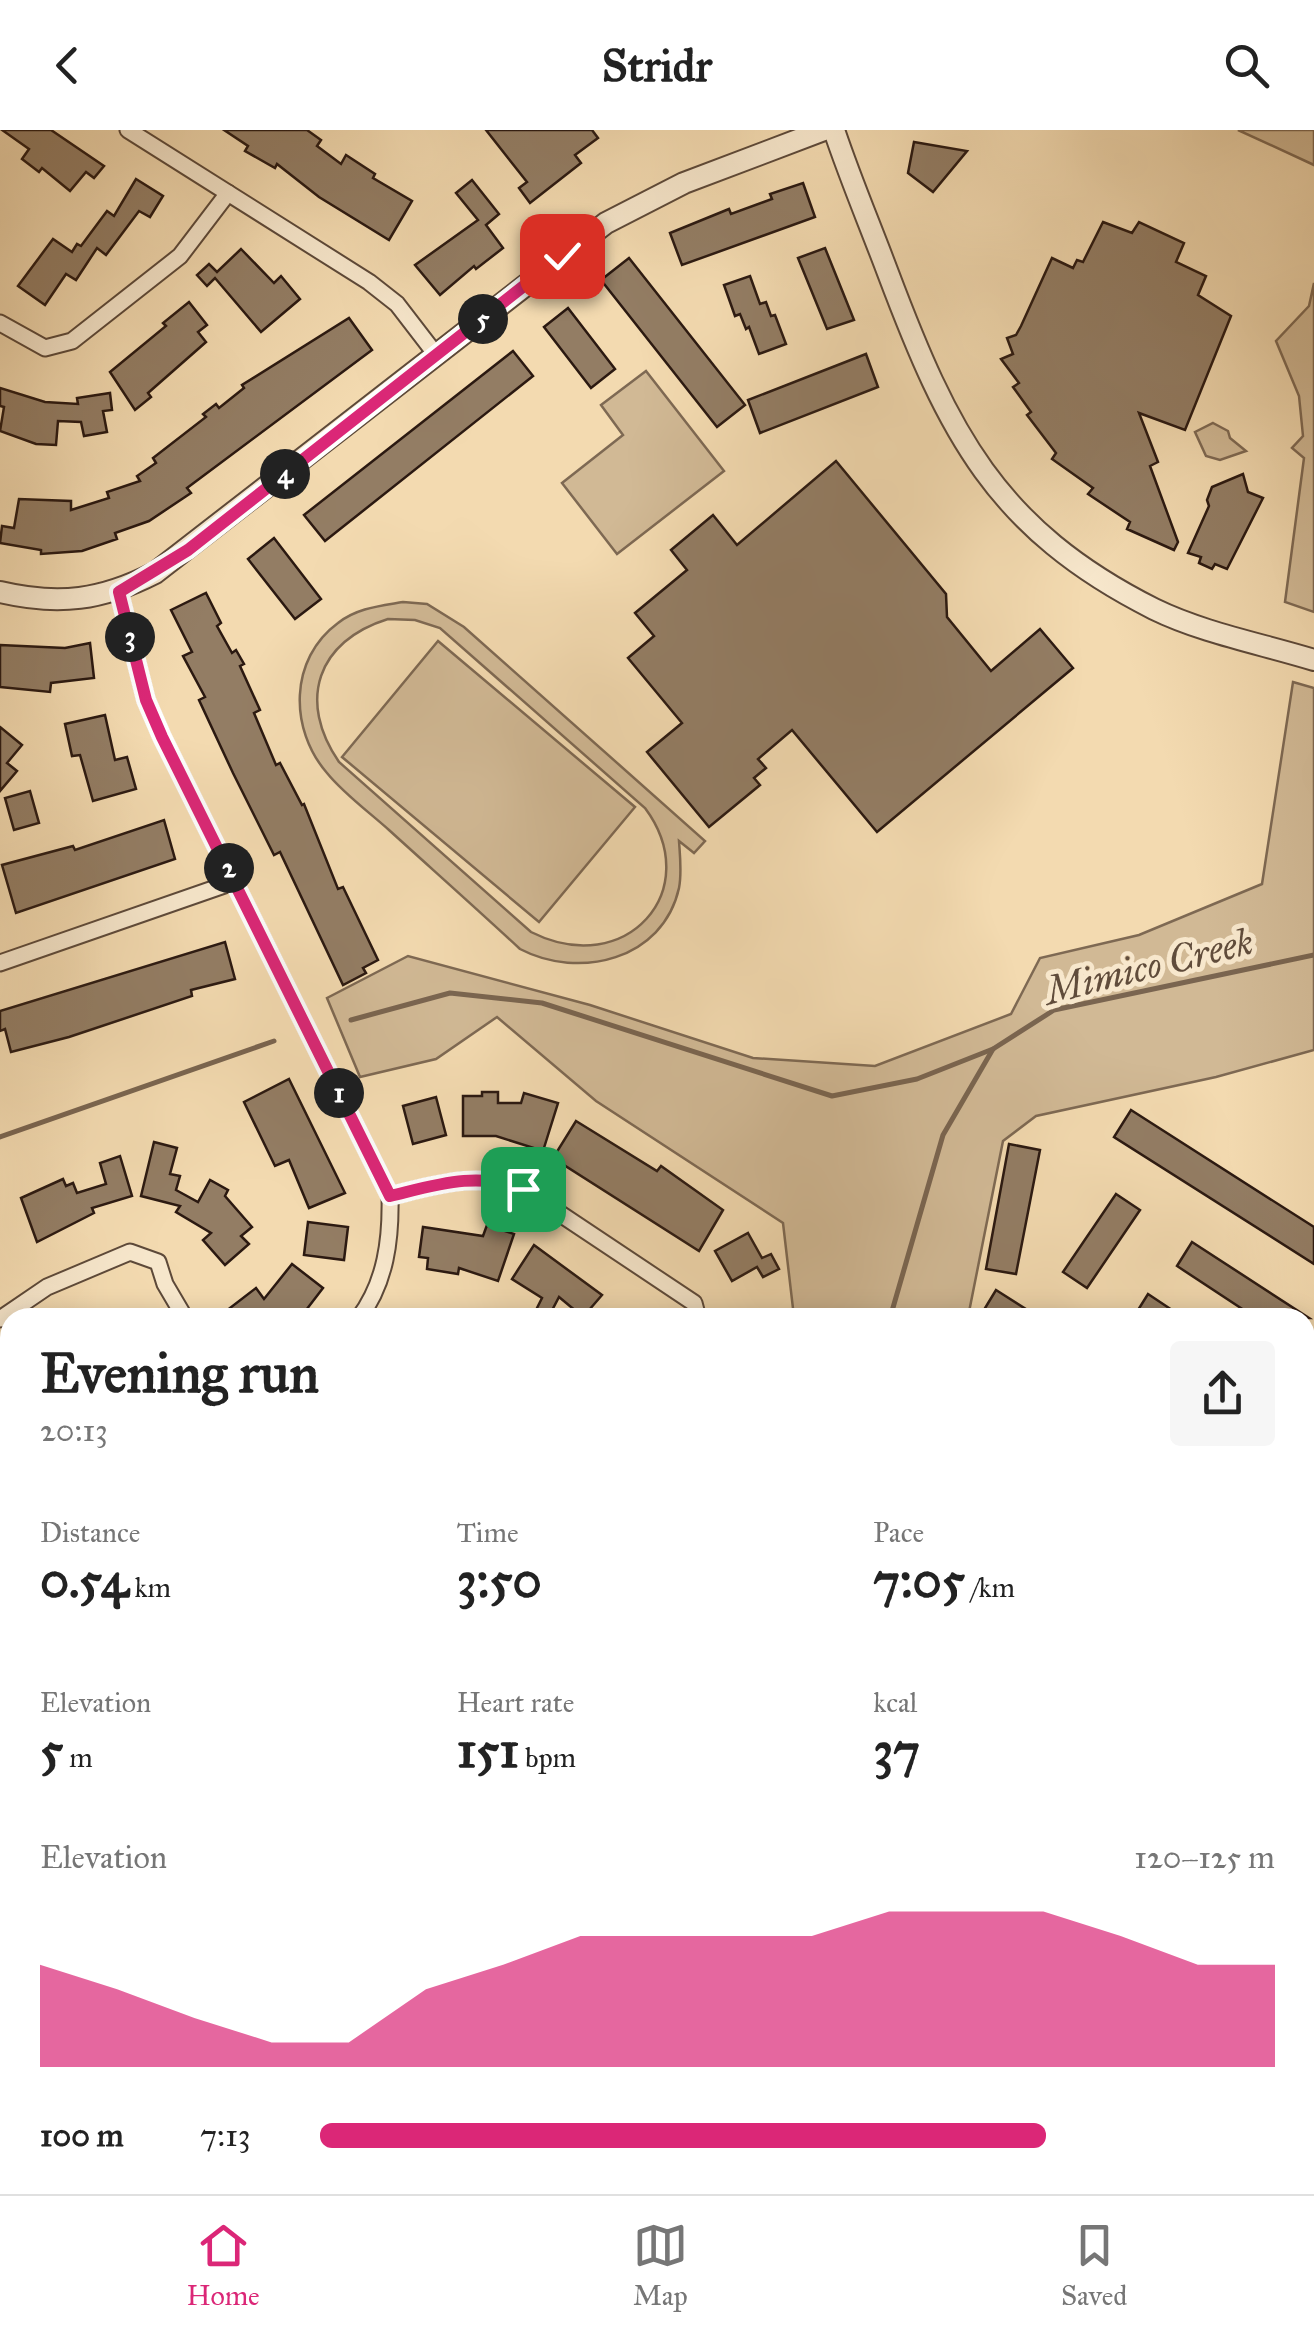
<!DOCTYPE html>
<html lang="en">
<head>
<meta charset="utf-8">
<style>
  :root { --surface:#fff; --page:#f6f6f6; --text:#222; --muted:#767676; --line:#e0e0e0; --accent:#db2777 }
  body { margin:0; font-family:"IM FELL Great Primer",serif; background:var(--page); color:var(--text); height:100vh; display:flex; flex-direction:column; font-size:38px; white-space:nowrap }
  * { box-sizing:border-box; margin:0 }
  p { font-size:32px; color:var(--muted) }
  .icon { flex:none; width:55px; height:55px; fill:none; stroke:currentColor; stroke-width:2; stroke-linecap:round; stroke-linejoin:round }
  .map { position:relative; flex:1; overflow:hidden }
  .sheet { position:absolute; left:0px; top:1178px; width:1315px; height:888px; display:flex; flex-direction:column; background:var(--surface); border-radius:30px 30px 0 0; box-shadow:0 5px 25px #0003 }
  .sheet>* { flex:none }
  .pin { position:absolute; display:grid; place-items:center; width:85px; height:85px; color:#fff; margin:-42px; border-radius:20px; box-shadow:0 5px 15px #0006 }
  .km { position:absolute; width:50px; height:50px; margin:-25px; border-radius:50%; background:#222; color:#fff; font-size:28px; line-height:50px; text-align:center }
  .round { display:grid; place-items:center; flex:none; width:105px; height:105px; border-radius:10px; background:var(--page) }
  .head { display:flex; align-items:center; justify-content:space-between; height:170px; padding:0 40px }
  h1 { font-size:55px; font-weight:700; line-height:75px }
  .metrics { display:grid; grid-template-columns:repeat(3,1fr); gap:15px; height:170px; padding:10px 40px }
  .metrics div { display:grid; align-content:center }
  .metrics b { font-size:50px; font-weight:700 }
  .metrics small { font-size:28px; font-weight:400 }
  .metrics p { font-size:28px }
  .chart { height:280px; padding:20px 40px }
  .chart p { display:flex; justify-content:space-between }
  .chart svg { width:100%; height:180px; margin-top:10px; fill:var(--accent); opacity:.7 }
  ul { padding:0 40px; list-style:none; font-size:32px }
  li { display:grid; grid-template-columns:160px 120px 1fr; align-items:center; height:75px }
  li i { height:25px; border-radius:12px; background:var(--accent) }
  header { display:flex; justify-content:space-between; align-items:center; height:130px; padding:0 40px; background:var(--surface); font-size:45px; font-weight:700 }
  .dock { display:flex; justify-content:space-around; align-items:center; height:140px; border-top:2px solid var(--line); background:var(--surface); font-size:28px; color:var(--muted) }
  .dock a { display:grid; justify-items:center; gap:5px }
  .dock .active { color:var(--accent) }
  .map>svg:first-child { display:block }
</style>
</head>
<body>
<header><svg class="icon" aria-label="back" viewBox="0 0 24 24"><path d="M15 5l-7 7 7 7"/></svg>Stridr<svg class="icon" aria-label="search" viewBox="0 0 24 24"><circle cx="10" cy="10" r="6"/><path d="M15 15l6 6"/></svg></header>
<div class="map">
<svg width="1314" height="2064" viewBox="0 0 1314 2064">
  <rect width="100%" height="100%" fill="#f3dab0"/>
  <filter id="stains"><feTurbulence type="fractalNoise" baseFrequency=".002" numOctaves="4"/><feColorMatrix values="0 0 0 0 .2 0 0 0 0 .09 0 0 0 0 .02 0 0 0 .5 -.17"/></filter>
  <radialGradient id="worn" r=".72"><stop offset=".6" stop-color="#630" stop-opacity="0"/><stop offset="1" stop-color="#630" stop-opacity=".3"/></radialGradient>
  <g fill="#d1b995" stroke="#7e6953" stroke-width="2.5" fill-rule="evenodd">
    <path d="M1238,0H1314V35Z"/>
    <path d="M1314,153V482L1285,472L1304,328L1292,318L1303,306L1299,266L1276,211L1309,176Z"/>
    <path d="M646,241L724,341L617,424L562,353L623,305L601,275Z"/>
    <path d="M1213,293L1228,301L1230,308L1246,321L1220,330L1206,326L1195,302Z"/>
    <path d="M403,472L427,474L464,497L705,711L694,723L679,711C680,726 682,743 679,758C663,830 579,850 520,819C477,779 433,740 389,700C369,682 344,664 327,643C289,599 289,529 338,493C357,478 380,476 403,472ZM388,489L415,490L440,498L645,678C706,760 626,850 531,802L339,632C297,571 317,511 388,489Z"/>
    <path d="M438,511L635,677L539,792L342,627Z"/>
    <path d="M1293,552L1314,558V920L1216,947L1036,986L1003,1011L968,1187H794L783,1093L596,971L497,887L436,929L360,947L327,868L408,826L590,875L753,928L875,936L1011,884L1040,828L1139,805L1262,754Z"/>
    <path d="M153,2055H371L363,2064H145Z"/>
  </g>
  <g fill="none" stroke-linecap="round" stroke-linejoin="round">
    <g stroke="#7a6550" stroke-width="5">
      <path d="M351,890L450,863L542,873L832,966L917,949L993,919"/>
      <path d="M0,1007L274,911"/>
      <path d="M890,1188L943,1005L993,919L1054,880L1314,825"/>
      <path d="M155,2064L162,2055"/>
    </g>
  </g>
  <g fill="#937d64" stroke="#2b1911" stroke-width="2.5">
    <path d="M2,0H51L104,36L94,48L86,42L70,61L42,38L39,42L22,29L29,19Z"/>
    <path d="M224,0H307L321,10L317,16L341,34L346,25L375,44L373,48L412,71L389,110L319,67L277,34L275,38L245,21L248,16Z"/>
    <path d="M486,0H592L598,8L575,25L581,33L530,73L519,58L527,52Z"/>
    <path d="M914,12L967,21L933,62L908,43Z"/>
    <path d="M136,49L163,66L150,87L139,81L106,125L97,118L76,150L66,144L45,175L18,156L53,109L72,122L77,114L81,116L107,81L114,86Z"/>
    <path d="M472,50L499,84L486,95L503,118L476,139L474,136L440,165L415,135L478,90L456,63Z"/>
    <path d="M803,53L815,87L682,135L670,103L729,79L731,84L772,69L770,64Z"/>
    <path d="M1103,92L1132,103L1139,92L1184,113L1176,132L1206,146L1198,165L1231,186L1185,300L1139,283L1158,332L1150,336L1178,412L1174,420L1127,399L1130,392L1088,364L1093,358L1052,329L1056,323L1027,285L1031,282L1013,257L1019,253L1001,229L1013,224L1007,208L1016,205L1021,196L1052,128L1073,138L1077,130L1083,132Z"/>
    <path d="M825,118L854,190L827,199L798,128Z"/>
    <path d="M241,119L274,153L281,146L300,169L261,202L215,148L207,156L197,145L209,134L217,142Z"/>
    <path d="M629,128L745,275L717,297L601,150Z"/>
    <path d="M750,146L760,174L766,172L771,186L775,185L786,214L759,224L749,197L746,199L740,184L735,186L724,155Z"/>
    <path d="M189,172L207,195L198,202L206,212L148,263L151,267L135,280L110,242L166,196L163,193Z"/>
    <path d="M568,178L615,239L591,258L544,197Z"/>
    <path d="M349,188L372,220L187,358L191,363L149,391L115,403L117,409L82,421L41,424V420L0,413L2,396L14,398L19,369L71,371V380L109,368L107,362L140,351L137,346L156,333L153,328L206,287L203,284L216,274L219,278L244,258L242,255Z"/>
    <path d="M513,221L533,246L325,411L304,385Z"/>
    <path d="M866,224L878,257L760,303L748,270Z"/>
    <path d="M0,258L45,272L78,274L77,268L110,263L112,280L103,281L107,302L84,306L81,292L58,291L56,315L36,314L0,301L4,277L0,276Z"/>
    <path d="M836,331L946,464L947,487L991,541L1040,499L1073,538L877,702L792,600L758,629L766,638L754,648L760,655L709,697L647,622L682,593L628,528L654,506L635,483L687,440L671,420L713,385L737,415Z"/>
    <path d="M1243,344L1248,362L1263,368L1227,439L1215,434L1212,439L1199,433L1201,427L1188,423L1209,376L1207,370L1212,357Z"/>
    <path d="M274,408L321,469L295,489L248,429Z"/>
    <path d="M206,463L221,493L217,496L232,523L236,520L244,534L240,536L260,580L254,583L276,635L280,633L302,675L304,674L338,759L343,757L378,830L363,838L366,843L343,855L280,722L274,725L233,643L199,570L205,567L183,526L192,522L171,480Z"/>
    <path d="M90,513L94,548L51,553L50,562L0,557V515L65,518Z"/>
    <path d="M105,585L115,630L127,627L136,659L93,671L80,625L72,626L65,594Z"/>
    <path d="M0,597L22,615L7,633L17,641L0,661Z"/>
    <path d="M30,661L39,693L14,700L5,668Z"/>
    <path d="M164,690L175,729L16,783L2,735L73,716L75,720Z"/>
    <path d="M225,812L235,849L191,860L192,866L69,907L11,922L5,899L0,901V881Z"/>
    <path d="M289,949L345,1063L309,1078L289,1030L275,1036L244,972Z"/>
    <path d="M482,962H498V973H521L524,963L558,973L543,1021L496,1006H463V966H482Z"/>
    <path d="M436,967L446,1005L413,1014L403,976Z"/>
    <path d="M1131,980L1314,1097V1134L1114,1007Z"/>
    <path d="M576,991L657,1041L661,1036L723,1080L699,1121L553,1028Z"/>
    <path d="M154,1012L177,1018L170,1044L180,1046L176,1060L198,1072L210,1050L228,1060L225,1066L252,1097L241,1106L249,1114L225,1135L203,1110L211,1103L176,1082L180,1076L141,1066Z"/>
    <path d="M1009,1014L1040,1020L1016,1144L986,1139Z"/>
    <path d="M120,1026L132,1066L92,1078L94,1083L37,1112L21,1068L63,1049L66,1056L73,1053L77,1063L106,1054L100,1033Z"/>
    <path d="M1116,1064L1140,1080L1087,1158L1063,1142Z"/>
    <path d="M308,1092L348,1097L344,1130L304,1125Z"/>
    <path d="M487,1095L514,1104L498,1151L459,1138L458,1144L427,1139L428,1128L419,1127L423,1097L483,1106Z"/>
    <path d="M748,1103L762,1128L771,1124L779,1139L763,1147L757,1137L732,1151L715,1121Z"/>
    <path d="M1192,1112L1309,1188H1256L1177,1136Z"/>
    <path d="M534,1115L602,1165L583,1187L559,1167L548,1188H532L542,1168L512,1149Z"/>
    <path d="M292,1134L323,1158L300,1188H217L256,1158L264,1169Z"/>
    <path d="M996,1160L1040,1188H979Z"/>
    <path d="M1148,1164L1184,1188H1133Z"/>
  </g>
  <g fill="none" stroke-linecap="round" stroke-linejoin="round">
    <g stroke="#5d4939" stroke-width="19">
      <g id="minor">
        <path d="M128,0L369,152L397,174L437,226"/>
        <path d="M0,193L45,218L72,211L180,126L228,63"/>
        <path d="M119,462L146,570L162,607L390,1066C391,1109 386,1152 359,1188"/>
        <path d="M0,833L236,751"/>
        <path d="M390,1066C436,1055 477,1041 523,1059L694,1173L698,1188"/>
        <path d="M0,1189L47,1157L130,1122L158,1132L165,1154L185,1188"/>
        <path d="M0,1492L10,1478"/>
        <path d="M0,1721L10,1727"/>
        <path d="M1305,1983L1314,1972"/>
        <path d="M0,2003L10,1991"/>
        <path d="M1305,2047L1314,2053"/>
        <path d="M1265,2064L1269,2055"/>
      </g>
    </g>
    <g stroke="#5d4939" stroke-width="24">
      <g id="tertiary">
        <path d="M834,0C850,48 870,95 888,143C948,302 995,399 1154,479C1203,503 1262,514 1314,530"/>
        <path d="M0,462C59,476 102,470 155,443L606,93L684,53L824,0"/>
        <path d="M629,2055L642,2064"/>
        <path d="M681,2055L695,2064"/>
      </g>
    </g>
    <g stroke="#2b1911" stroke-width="26">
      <g id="secondary">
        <path d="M1305,1399L1314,1388"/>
        <path d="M753,2064L760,2055"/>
      </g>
    </g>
    <use href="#minor" stroke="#f7e7cc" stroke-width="15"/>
    <use href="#tertiary" stroke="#f7e7cc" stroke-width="20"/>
    <use href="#secondary" stroke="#f7e7cc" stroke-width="22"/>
  </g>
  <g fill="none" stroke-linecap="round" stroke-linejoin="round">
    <g stroke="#fff" stroke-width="20">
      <path id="route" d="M523,1059C477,1041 436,1055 390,1066L162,607L146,570L119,462L188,420L562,126"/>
    </g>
    <use href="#route" stroke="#db2777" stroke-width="12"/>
  </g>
  <g text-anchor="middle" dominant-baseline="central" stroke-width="10" stroke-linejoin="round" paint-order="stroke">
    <g font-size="38" font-style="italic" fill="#604c3b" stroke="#f7e7cc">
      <text transform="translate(1149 836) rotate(-14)">Mimico Creek</text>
    </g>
  </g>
  <rect width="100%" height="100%" filter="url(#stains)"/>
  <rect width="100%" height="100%" fill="url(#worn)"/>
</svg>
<div class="pin" style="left:523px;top:1059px;background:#1e9e55"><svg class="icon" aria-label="arrive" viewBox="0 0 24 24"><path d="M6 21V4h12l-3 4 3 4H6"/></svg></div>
<div class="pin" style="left:562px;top:126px;background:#d93025"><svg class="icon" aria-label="check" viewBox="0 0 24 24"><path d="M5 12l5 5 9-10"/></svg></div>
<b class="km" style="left:339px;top:963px">1</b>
<b class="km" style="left:229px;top:738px">2</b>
<b class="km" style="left:130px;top:507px">3</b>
<b class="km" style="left:285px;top:344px">4</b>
<b class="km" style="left:483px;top:189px">5</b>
<section class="sheet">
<div class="head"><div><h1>Evening run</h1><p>20:13</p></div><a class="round"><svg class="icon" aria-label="share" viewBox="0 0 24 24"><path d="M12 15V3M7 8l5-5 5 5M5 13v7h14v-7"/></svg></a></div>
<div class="metrics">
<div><p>Distance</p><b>0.54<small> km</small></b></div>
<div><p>Time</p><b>3:50</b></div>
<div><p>Pace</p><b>7:05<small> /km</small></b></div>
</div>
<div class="metrics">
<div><p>Elevation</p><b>5<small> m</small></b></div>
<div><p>Heart rate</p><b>151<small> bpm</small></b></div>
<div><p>kcal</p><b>37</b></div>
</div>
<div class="chart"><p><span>Elevation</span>120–125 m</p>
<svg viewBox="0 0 160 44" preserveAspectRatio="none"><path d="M0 44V19L10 25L20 32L30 38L40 38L50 25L60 19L70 12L80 12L90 12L100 12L110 6L120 6L130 6L140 12L150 19L160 19V44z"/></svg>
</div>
<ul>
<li><b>100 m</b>7:13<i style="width:76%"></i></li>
</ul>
</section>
</div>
<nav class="dock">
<a class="active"><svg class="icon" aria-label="home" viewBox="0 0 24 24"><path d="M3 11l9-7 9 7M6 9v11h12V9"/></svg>Home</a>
<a><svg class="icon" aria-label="map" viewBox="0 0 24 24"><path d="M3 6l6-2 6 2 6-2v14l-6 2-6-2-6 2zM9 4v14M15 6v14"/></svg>Map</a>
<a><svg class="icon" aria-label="saved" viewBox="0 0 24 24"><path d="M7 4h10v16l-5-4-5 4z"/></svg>Saved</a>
</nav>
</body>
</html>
